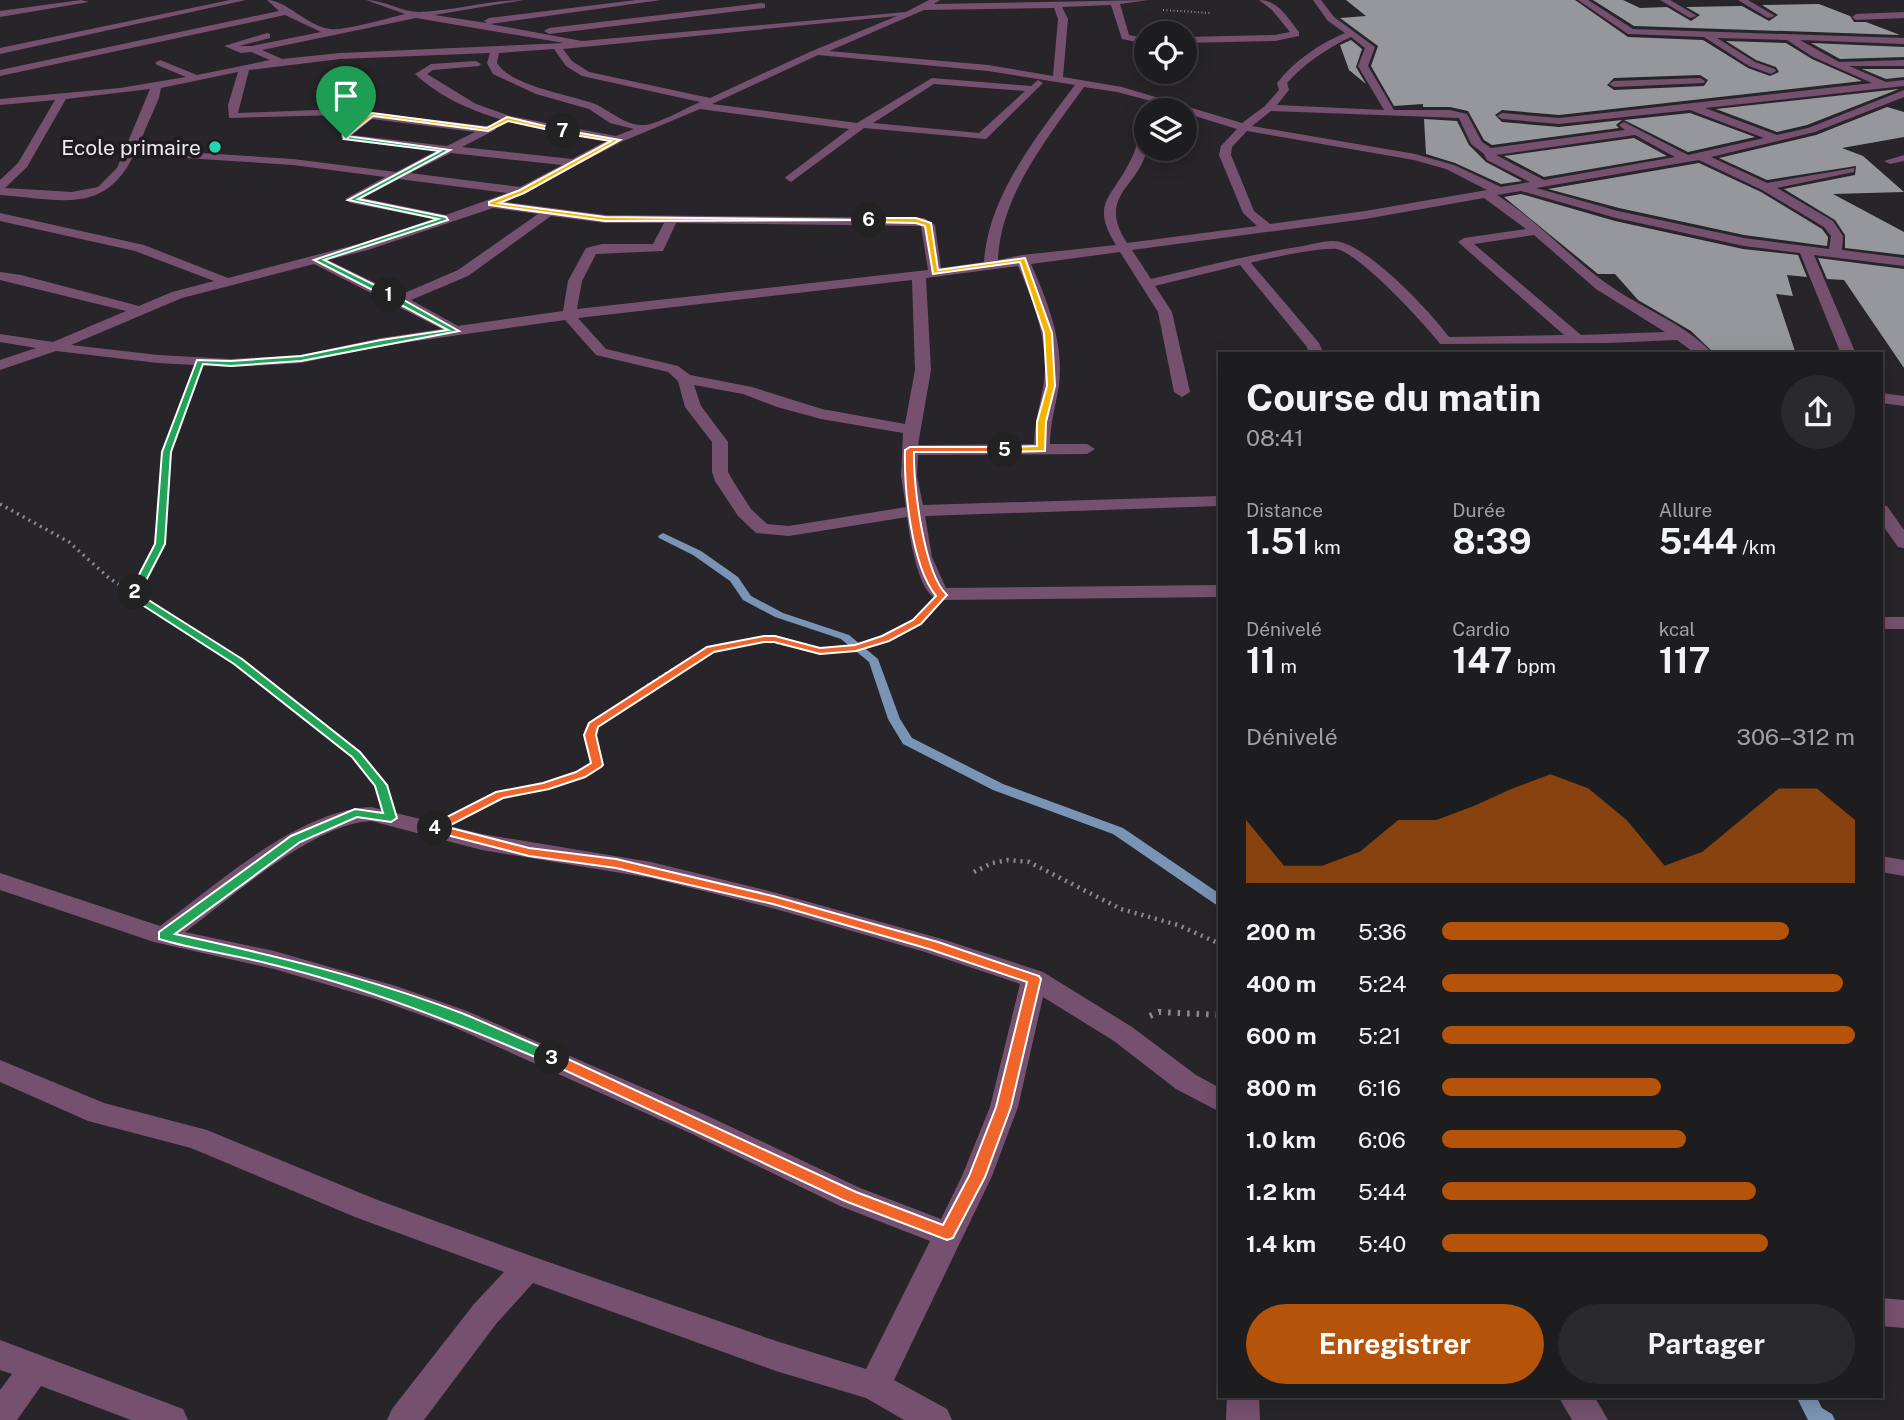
<!DOCTYPE html>
<html lang="fr">
<head>
<meta charset="utf-8">
<style>
  :root { --surface:#1d1c1f; --page:#2a292c; --text:#f1f3f6; --muted:#a0a1a4; --line:#3b3a3d; --accent:#b45309 }
  body { margin:0; font-family:"Public Sans",sans-serif; background:var(--page); color:var(--text); height:100vh; display:flex; flex-direction:column; font-size:26px; white-space:nowrap }
  * { box-sizing:border-box; margin:0 }
  p { font-size:23px; color:var(--muted) }
  .icon { flex:none; width:38px; height:38px; fill:none; stroke:currentColor; stroke-width:2; stroke-linecap:round; stroke-linejoin:round }
  .map { position:relative; flex:1; overflow:hidden }
  .sheet { position:absolute; left:1218px; top:352px; width:665px; height:1046px; display:flex; flex-direction:column; background:var(--surface); border-radius:0px; box-shadow:0 4px 18px #0003,0 0 0 2px var(--line) }
  .sheet>* { flex:none }
  .tools { position:absolute; left:1134px; top:21px; display:grid; gap:14px }
  .tools a { display:grid; place-items:center; width:63px; height:63px; border-radius:50%; background:var(--surface); box-shadow:0 4px 18px #0003,0 0 0 2px var(--line); font-size:35px }
  .pin { position:absolute; display:grid; place-items:center; width:60px; height:60px; color:#fff; margin:-72px -30px; border-radius:50% 50% 50% 0; rotate:-45deg; box-shadow:0 0 7px #0007 }
  .pin .icon { rotate:45deg }
  .km { position:absolute; width:35px; height:35px; margin:-18px; border-radius:50%; background:#222; color:#fff; font-size:19px; line-height:35px; text-align:center }
  .round { display:grid; place-items:center; flex:none; width:74px; height:74px; border-radius:37px; background:var(--page) }
  .head { display:flex; align-items:center; justify-content:space-between; height:119px; padding:0 28px }
  h1 { font-size:38px; font-weight:700; line-height:52px }
  .metrics { display:grid; grid-template-columns:repeat(3,1fr); gap:10px; height:119px; padding:7px 28px }
  .metrics div { display:grid; align-content:center }
  .metrics b { font-size:35px; font-weight:700 }
  .metrics small { font-size:19px; font-weight:400 }
  .metrics p { font-size:19px }
  .chart { height:196px; padding:14px 28px }
  .chart p { display:flex; justify-content:space-between }
  .chart svg { width:100%; height:126px; margin-top:7px; fill:var(--accent); opacity:.7 }
  .action { display:flex; gap:14px; margin-top:auto; padding:14px 28px }
  .action a { flex:1; height:80px; border-radius:42px; background:var(--accent); color:#fff; font-size:28px; font-weight:700; line-height:80px; text-align:center }
  .action a+a { background:var(--page); color:var(--text) }
  ul { padding:0 28px; list-style:none; font-size:23px }
  li { display:grid; grid-template-columns:112px 84px 1fr; align-items:center; height:52px }
  li i { height:18px; border-radius:9px; background:var(--accent) }
  .map>svg:first-child { display:block }
</style>
</head>
<body>
<div class="map">
<svg width="1904" height="1420" viewBox="0 0 1904 1420">
  <rect width="100%" height="100%" fill="#272529"/>
  <g fill="none" stroke-linecap="round" stroke-linejoin="round">
    <g fill="#7994b5" fill-rule="evenodd">
      <path d="M663,533L701,551L738,577L751,596L783,613L849,635L878,659L900,719L912,738L1003,784L1123,828L1220,894V906L1215,904L1113,834L993,790L903,744L888,719L869,662L841,639L775,617L743,600L730,581L693,555L659,538L658,536Z"/>
      <path d="M1796,1396H1816L1822,1408L1832,1414L1835,1420H1808Z"/>
    </g>
  </g>
  <g fill="#96979c" fill-rule="evenodd">
    <path d="M1346,0H1575L1628,37L1703,40L1748,68L1770,76L1779,72L1776,67L1756,60L1726,41L1786,43L1812,59L1862,81L1559,115L1502,110L1495,115L1502,122L1559,127L1622,120L1616,125L1619,128L1492,145L1484,140L1468,111L1450,107H1423V104L1394,106L1371,66L1378,46L1340,18L1366,16ZM1700,75L1708,80L1704,86L1614,90L1607,85L1614,78Z"/>
    <path d="M1593,0H1623L1640,8L1667,7L1691,21L1700,15L1686,7L1742,6L1769,21L1778,15L1762,5L1819,4L1850,16L1854,22H1866L1900,35L1634,26Z"/>
    <path d="M1351,40L1362,49L1356,67L1366,84L1349,70L1340,45Z"/>
    <path d="M1811,43L1904,47V57L1840,59Z"/>
    <path d="M1862,69H1904V77L1886,79Z"/>
    <path d="M1899,89L1807,125L1777,132L1716,109Z"/>
    <path d="M1887,107L1904,112V137L1842,148L1863,156L1904,192L1833,194L1904,232V255L1845,248V235L1835,220L1784,189L1855,175L1856,166L1767,180L1719,158L1816,135Z"/>
    <path d="M1690,113L1755,137L1688,152L1624,120Z"/>
    <path d="M1424,119L1457,121L1469,145L1486,162L1522,181L1501,184L1455,163L1426,154Z"/>
    <path d="M1634,138L1667,156L1544,177L1504,156Z"/>
    <path d="M1699,163L1761,192L1822,229L1828,237L1827,246L1744,235L1619,208L1548,189Z"/>
    <path d="M1521,194L1615,221L1743,249L1798,255L1807,277L1787,275L1793,296L1776,294L1796,354H1715L1691,331L1638,300L1615,274H1598L1504,197Z"/>
    <path d="M1818,258L1904,269V368L1844,280L1827,279Z"/>
  </g>
  <g fill="none" stroke-linecap="round" stroke-linejoin="round">
    <path stroke="#8c8a8e" stroke-width="2" stroke-dasharray="1 2.5" stroke-linecap="butt" d="M1163,10L1210,13"/>
    <g stroke="#8c8a8e" stroke-width="3.5" stroke-dasharray="2 4.5" stroke-linecap="butt">
      <path d="M0,504L69,542L109,578L176,622"/>
      <path d="M133,594L160,544L167,452L191,385"/>
      <path d="M916,622L925,614"/>
    </g>
    <g stroke="#8c8a8e" stroke-width="4.5" stroke-dasharray="2 5" stroke-linecap="butt">
      <path d="M173,620C216,647 369,749 383,791"/>
      <path d="M468,810C509,790 556,786 597,765L590,735L593,725C638,693 687,653 743,642C766,637 784,644 807,648C845,656 888,645 918,620"/>
      <path d="M974,872L992,863L1008,860L1029,862L1121,909L1178,925L1220,944"/>
    </g>
    <path stroke="#8c8a8e" stroke-width="6" stroke-dasharray="2.5 7" stroke-linecap="butt" d="M1150,1016L1159,1012L1220,1015"/>
    <g fill="#76516f" fill-rule="evenodd">
      <path d="M81,0L89,2L0,17V11Z"/>
      <path d="M230,0H246L0,54V48Z"/>
      <path d="M267,0C286,0 307,26 330,29C345,31 388,18 405,14L366,0C384,0 402,12 419,12C455,11 489,0 524,0L434,15L487,23L484,21L489,18L636,0H661L490,24L582,41L906,12L929,0H940L934,4L1149,0L1120,4L1129,35L1146,38V44L1122,39L1111,5L1062,7L1068,19L1063,77L1122,87L1242,123L1265,106L1279,90L1277,83C1294,61 1319,44 1345,33L1328,21L1313,0H1321L1334,17L1375,47L1368,66L1394,110H1450L1467,114L1482,142L1491,148L1625,130L1619,125L1624,122L1688,155L1764,138L1690,110L1559,124L1502,119L1497,116L1502,113L1559,118L1872,83L1813,57L1787,40L1717,38L1755,62L1775,69L1776,71L1771,74L1749,66L1704,37L1628,34L1578,0H1588L1633,29L1904,38V44L1800,40L1839,62L1904,60V66H1849L1886,82L1904,80V86L1705,108L1777,135L1808,128L1904,90V97L1815,132L1711,157L1767,183L1854,168V172L1777,188L1833,221L1843,236L1842,250L1904,258V266L1814,255L1856,354H1841L1800,253L1744,246L1616,218L1521,191L1497,195C1537,220 1568,256 1606,283C1640,308 1685,323 1713,354H1696L1677,340L1608,343L1440,344C1425,324 1360,254 1337,249C1322,247 1268,258 1251,263L1319,343L1324,354H1309L1307,347L1240,265L1155,286L1172,312L1190,392L1182,397L1174,392L1158,312L1120,252L1031,264C1048,302 1064,343 1059,385C1056,405 1050,424 1050,444H1087L1095,449L1087,454L918,455L917,476L923,505L1220,496V506L925,516L932,557L946,588L1220,585V597L939,600C918,595 910,537 907,517L789,536L756,533L738,516L715,481L712,472V442L685,407L678,381L668,372L596,355L565,320L381,346L301,363L231,367L158,363L56,351L0,370V360L36,348L0,342V334L53,342L126,311L0,280V272L21,275L139,306L172,292L214,281L135,251L0,221V213L144,245L228,278L358,244L433,219L351,203L345,199L385,177L293,165L169,157L136,150C107,217 60,199 0,195V180L18,163L55,100L0,105V99L120,88L186,77L157,65L155,63L160,60L197,75L270,60L251,52L241,53L224,46L267,33L270,34V38L239,46H252L321,32L285,15L0,76V70L279,11ZM1054,8L1058,19L1053,76L988,65L829,51L924,10ZM897,16L812,51L710,98L589,72L572,61L563,49ZM416,18L564,43L340,53L282,59L262,50ZM1351,37L1365,48L1358,66L1384,110L1277,105L1289,90L1287,83C1304,64 1327,48 1351,37ZM554,49L566,66L582,76L700,102C686,108 658,124 645,125C625,126 611,111 595,104C571,95 510,86 497,63L499,53ZM490,53L487,63L493,74L536,94L589,109L610,123L634,129L616,136L510,116L476,104L427,74L433,70L479,66L481,64L476,61L431,64L415,74C466,121 541,129 606,141L572,159L462,147L495,130L496,128L491,125L486,126L341,109L238,113L249,70L340,59ZM818,55L988,71L1075,85C1037,136 988,196 984,262L941,268L935,225L924,218L605,215L506,202L621,142L700,109L849,129L787,176L785,178L791,182L864,128L986,139L1043,83L1038,80L1031,86L932,78L857,123L712,104ZM238,72L228,105L229,118L341,115L361,118L341,134L342,140L436,151L396,172L293,159L169,151L139,144L159,98L161,88ZM934,84L1025,91L979,133L873,123ZM1084,87L1117,92L1185,110V113L1237,129L1221,146L1219,155L1243,213L1257,226L1127,243C1096,195 1139,188 1147,149C1148,140 1146,126 1146,117L1141,120C1140,138 1136,151 1127,167C1110,199 1091,205 1116,245L1022,255L998,260C1000,196 1048,137 1084,87ZM150,89L117,168L98,187L72,192L5,188L27,167L66,99ZM1271,111L1459,118L1471,144L1484,154L1487,160L1530,182L1501,187L1454,165L1415,154L1252,126ZM372,119L475,132L447,146L352,135ZM1247,131L1414,160L1446,169L1487,190L1365,211L1270,224L1254,211L1231,155L1232,147ZM1635,135L1675,157L1544,180L1496,155ZM451,153L562,165L520,187L410,173ZM1699,160L1762,190L1824,227L1831,236L1829,249L1744,238L1618,211L1536,188ZM399,179L507,193L446,215L363,198ZM1484,198L1526,229L1464,238L1458,242L1564,335L1449,337C1430,311 1371,249 1340,242C1330,239 1314,244 1303,246C1252,254 1202,267 1151,279L1132,250L1365,219ZM493,208L538,214L458,270L400,295L328,260L368,250ZM551,216L605,223H664L653,244H602L586,248L568,281L563,311L458,326L411,300L468,276ZM676,223L921,226L928,270L577,309L582,281L596,254L663,251ZM1534,235L1596,289L1665,332L1581,335L1474,244ZM314,264L442,329L381,338L301,355L231,359L158,355L71,345L182,298ZM1018,266C1032,298 1046,334 1045,370C1044,395 1034,419 1034,444L918,445L931,370L926,278ZM912,280L915,370L905,424L822,409L752,387L690,375L678,366L606,349L578,318ZM694,385L743,394L777,407L821,419L903,433L901,476L906,507L789,526L767,524L751,509L733,481L728,472V442L701,406Z"/>
      <path d="M1259,0C1278,0 1288,18 1299,32V36L1275,41L1185,43V37L1275,35L1290,32L1272,10Z"/>
      <path d="M1660,0H1670L1697,16L1690,18Z"/>
      <path d="M1738,0H1748L1775,16L1768,18Z"/>
      <path d="M762,3L765,4V8L549,34L544,31L549,28Z"/>
      <path d="M1904,12V18L1856,20L1852,17L1856,14Z"/>
      <path d="M1700,78L1705,81L1704,83L1614,87L1609,84L1614,81Z"/>
      <path d="M1904,155V161L1890,164L1884,161Z"/>
      <path d="M1881,393L1904,396V406L1881,403Z"/>
      <path d="M1881,505L1887,506L1904,530V548L1898,547L1881,523Z"/>
      <rect x="1881" y="617" width="23" height="12"/>
      <path d="M371,807L482,834L651,862L773,892L942,939L1043,972L1132,1027L1196,1075L1220,1088V1112L1176,1089L1114,1041L1043,997L1018,1107L992,1176L894,1380L947,1409L952,1420H904L866,1398L776,1371L533,1283L496,1324L424,1420H387L392,1409L474,1304L504,1272L355,1217L191,1148L88,1121L0,1082V1060L104,1103L207,1130L375,1199L534,1257L776,1341L866,1369L930,1241L840,1206L690,1133L449,1025L379,1000L274,969L154,942L0,890V873L160,926C218,884 298,810 371,807ZM371,821L482,850L651,878L772,908L925,952L1020,984L990,1107L962,1176L941,1219L860,1188L710,1117L467,1011L396,986L274,951L185,932C233,897 312,824 371,821Z"/>
      <path d="M1881,856L1904,860V876L1881,872Z"/>
      <path d="M1881,1298L1904,1300V1328L1881,1326Z"/>
      <path d="M0,1340L183,1409L188,1420H131L41,1386L17,1420H0V1390L12,1374L0,1370Z"/>
      <path d="M1227,1396H1259L1260,1420H1226Z"/>
      <path d="M1558,1396H1594L1608,1420H1572Z"/>
    </g>
  </g>
  <path fill="#22a559" stroke="#fff" stroke-width="2" d="M346,136L450,150L358,199L446,217L448,220L324,260L391,293V297H386L314,260L438,219L348,200L440,151L344,139Z"/>
  <path fill="#22a559" stroke="#fff" stroke-width="2" d="M386,293H391L459,331L301,361L231,366L203,364L171,452L165,544L140,592L131,594L130,592L155,544L162,452L197,360L231,361L301,356L381,340L448,330L386,297Z"/>
  <path fill="#22a559" stroke="#fff" stroke-width="2" d="M131,589H139V594L242,659L360,752L387,785L397,818L391,822L357,817L300,842L175,934C273,955 370,978 464,1014C495,1027 526,1041 557,1054L559,1058L557,1062H547C458,1024 368,988 274,965C236,955 196,950 159,939V932L291,836L355,809L383,813L375,786L352,757L234,664L130,597Z"/>
  <path fill="#f0652b" stroke="#fff" stroke-width="2" d="M435,824L529,848L616,859L773,896L938,942L1039,976L1041,979L1011,1107L985,1177L953,1238L947,1240L845,1201L547,1062L544,1058L547,1054H557L856,1192L943,1225L969,1176L996,1107L1027,982L929,949L773,904L616,868L529,856L431,831V825Z"/>
  <path fill="#f0652b" stroke="#fff" stroke-width="2" d="M910,447H1005L1010,450L1005,452H914C913,484 924,574 947,595L921,624L889,641L856,651L820,654L774,642H764L714,652L598,727L596,735L603,765L601,767L585,777L549,789L503,798L439,831H431V825L496,792L543,783L576,772L591,763L584,735L589,723L707,647L764,636H775L820,648L855,645L882,636L913,620L936,596C911,565 904,488 905,450Z"/>
  <path fill="#f5b400" stroke="#fff" stroke-width="2" d="M869,218H916L931,223L938,270L1025,258L1052,333L1055,386L1046,422L1045,451L1005,452L1001,450L1005,447L1037,446V422L1047,386L1044,333L1020,262L933,274L925,226L916,223L867,222Z"/>
  <path fill="#f5b400" stroke="#fff" stroke-width="2" d="M563,130L620,140L524,193L499,203L605,217L872,220L605,221L489,205V202L520,190L611,141L561,133Z"/>
  <path fill="#f5b400" stroke="#fff" stroke-width="2" d="M372,113L487,128L507,117L566,131L563,133L508,121L488,131L373,116L348,136V139H344L343,134Z"/>
  <circle fill="#27d5ad" stroke="#1e1c20" stroke-width="2.5" cx="215" cy="147" r="7"/>
  <g text-anchor="middle" dominant-baseline="central" stroke-width="7" stroke-linejoin="round" paint-order="stroke">
    <g font-size="21" fill="#ecebee" stroke="#1e1c20" text-anchor="end">
      <text x="201" y="147">Ecole primaire</text>
    </g>
  </g>
</svg>
<div class="tools">
<a><svg class="icon" aria-label="locate" viewBox="0 0 24 24"><circle cx="12" cy="12" r="6"/><path d="M12 2v4M12 18v4M2 12h4M18 12h4"/></svg></a>
<a><svg class="icon" aria-label="layers" viewBox="0 0 24 24"><path d="M12 4l9 5-9 5-9-5zM3 14l9 5 9-5"/></svg></a>
</div>
<div class="pin" style="left:346px;top:138px;background:#1e9e55"><svg class="icon" aria-label="arrive" viewBox="0 0 24 24"><path d="M6 21V4h12l-3 4 3 4H6"/></svg></div>
<b class="km" style="left:389px;top:295px">1</b>
<b class="km" style="left:135px;top:592px">2</b>
<b class="km" style="left:552px;top:1058px">3</b>
<b class="km" style="left:435px;top:828px">4</b>
<b class="km" style="left:1005px;top:450px">5</b>
<b class="km" style="left:869px;top:220px">6</b>
<b class="km" style="left:563px;top:131px">7</b>
<section class="sheet">
<div class="head"><div><h1>Course du matin</h1><p>08:41</p></div><a class="round"><svg class="icon" aria-label="share" viewBox="0 0 24 24"><path d="M12 15V3M7 8l5-5 5 5M5 13v7h14v-7"/></svg></a></div>
<div class="metrics">
<div><p>Distance</p><b>1.51<small> km</small></b></div>
<div><p>Durée</p><b>8:39</b></div>
<div><p>Allure</p><b>5:44<small> /km</small></b></div>
</div>
<div class="metrics">
<div><p>Dénivelé</p><b>11<small> m</small></b></div>
<div><p>Cardio</p><b>147<small> bpm</small></b></div>
<div><p>kcal</p><b>117</b></div>
</div>
<div class="chart"><p><span>Dénivelé</span>306–312 m</p>
<svg viewBox="0 0 160 44" preserveAspectRatio="none"><path d="M0 44V22L10 38L20 38L30 33L40 22L50 22L60 17L70 11L80 6L90 11L100 22L110 38L120 33L130 22L140 11L150 11L160 22V44z"/></svg>
</div>
<ul>
<li><b>200 m</b>5:36<i style="width:84%"></i></li>
<li><b>400 m</b>5:24<i style="width:97%"></i></li>
<li><b>600 m</b>5:21<i style="width:100%"></i></li>
<li><b>800 m</b>6:16<i style="width:53%"></i></li>
<li><b>1.0 km</b>6:06<i style="width:59%"></i></li>
<li><b>1.2 km</b>5:44<i style="width:76%"></i></li>
<li><b>1.4 km</b>5:40<i style="width:79%"></i></li>
</ul>
<div class="action"><a>Enregistrer</a><a>Partager</a></div>
</section>
</div>
</body>
</html>
